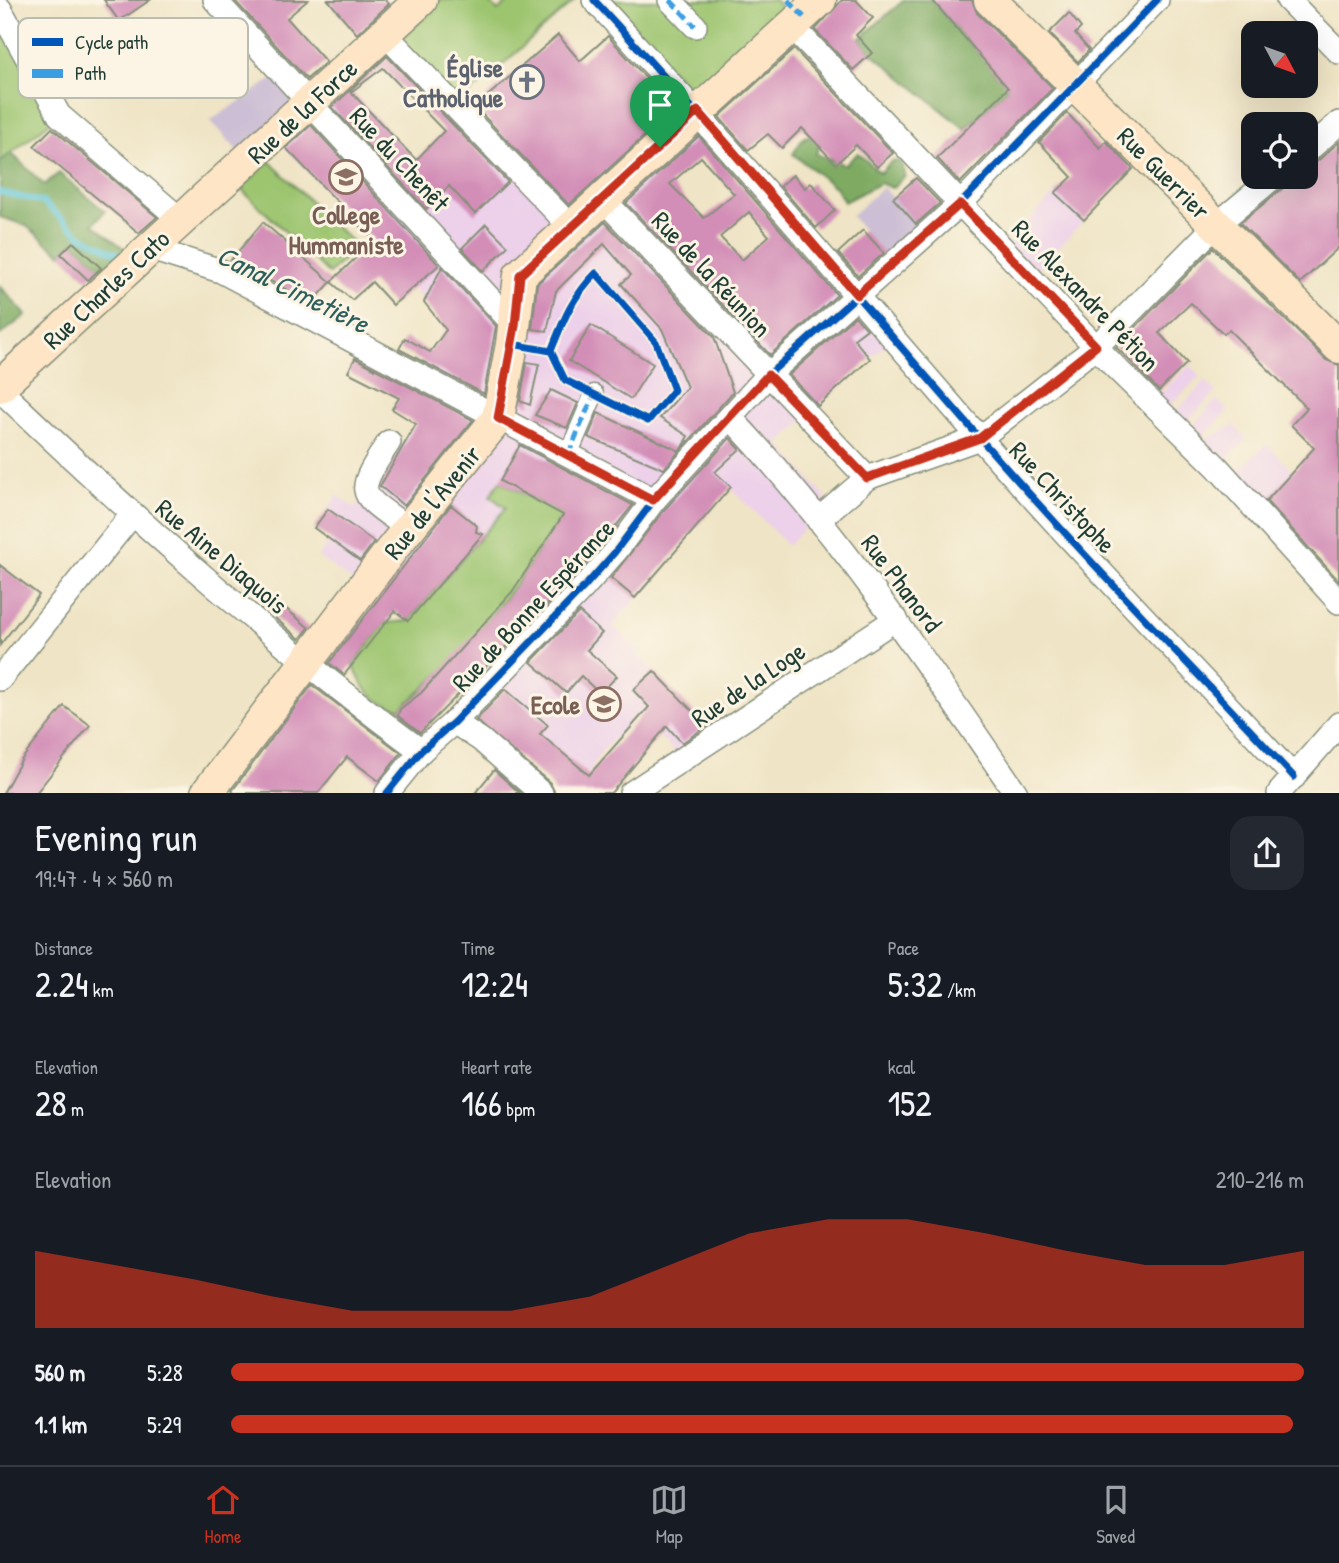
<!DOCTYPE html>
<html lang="en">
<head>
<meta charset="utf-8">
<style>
  :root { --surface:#171b24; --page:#242831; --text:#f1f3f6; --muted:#9ea1a6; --line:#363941; --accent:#c8321e }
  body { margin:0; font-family:"Patrick Hand",sans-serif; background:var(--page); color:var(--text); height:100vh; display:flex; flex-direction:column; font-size:26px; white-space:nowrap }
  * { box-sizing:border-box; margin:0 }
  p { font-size:23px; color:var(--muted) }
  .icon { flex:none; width:38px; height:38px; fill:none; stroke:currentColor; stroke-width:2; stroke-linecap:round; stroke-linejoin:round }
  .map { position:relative; height:793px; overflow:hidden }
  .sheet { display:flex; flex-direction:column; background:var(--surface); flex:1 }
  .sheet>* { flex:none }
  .needle { width:46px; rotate:131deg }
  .buttons { position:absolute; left:1241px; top:21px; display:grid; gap:14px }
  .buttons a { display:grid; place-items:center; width:77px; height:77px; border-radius:14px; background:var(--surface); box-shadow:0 7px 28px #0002; font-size:35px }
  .pin { position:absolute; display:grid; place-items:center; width:60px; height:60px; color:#fff; margin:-72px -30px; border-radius:50% 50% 50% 0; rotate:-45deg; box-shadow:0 0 7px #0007 }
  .pin .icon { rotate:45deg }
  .round { display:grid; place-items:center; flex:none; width:74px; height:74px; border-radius:21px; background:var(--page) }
  .overview { display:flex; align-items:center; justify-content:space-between; height:119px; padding:0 35px }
  h1 { font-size:38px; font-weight:600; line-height:52px }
  .stats { display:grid; grid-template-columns:repeat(3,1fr); gap:10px; height:119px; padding:7px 35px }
  .stats div { display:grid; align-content:center }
  .stats b { font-size:35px; font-weight:600 }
  .stats small { font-size:19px; font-weight:400 }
  .stats p { font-size:19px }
  .chart { height:196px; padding:14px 35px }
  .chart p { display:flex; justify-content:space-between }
  .chart svg { width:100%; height:126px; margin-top:7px; fill:var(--accent); opacity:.7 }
  ul { padding:0 35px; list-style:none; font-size:23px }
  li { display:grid; grid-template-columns:112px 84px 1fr; align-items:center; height:52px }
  li i { height:18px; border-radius:9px; background:var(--accent) }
  .menu { display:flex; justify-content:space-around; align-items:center; height:98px; border-top:2px solid var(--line); background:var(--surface); font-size:19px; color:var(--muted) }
  .menu a { display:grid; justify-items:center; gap:4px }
  .menu .active { color:var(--accent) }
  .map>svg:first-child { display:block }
</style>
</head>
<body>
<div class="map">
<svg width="1339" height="793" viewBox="0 0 1339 793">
  <rect width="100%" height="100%" fill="#fcf5e5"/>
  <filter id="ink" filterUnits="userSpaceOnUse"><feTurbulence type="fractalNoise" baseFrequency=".0143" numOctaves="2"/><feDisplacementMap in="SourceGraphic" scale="14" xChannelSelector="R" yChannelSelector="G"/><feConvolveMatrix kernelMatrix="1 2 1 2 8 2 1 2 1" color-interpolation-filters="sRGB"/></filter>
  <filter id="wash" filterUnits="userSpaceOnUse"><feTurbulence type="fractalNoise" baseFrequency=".00686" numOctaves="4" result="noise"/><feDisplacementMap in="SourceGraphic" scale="28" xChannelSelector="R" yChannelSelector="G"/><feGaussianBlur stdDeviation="1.57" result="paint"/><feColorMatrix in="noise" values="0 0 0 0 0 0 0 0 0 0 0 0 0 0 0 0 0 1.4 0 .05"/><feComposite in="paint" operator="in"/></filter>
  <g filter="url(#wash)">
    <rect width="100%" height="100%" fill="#efe4c5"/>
    <g fill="#edd0e9">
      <path d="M338,77L414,159L425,151L451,179L509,126L562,183L674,84L721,138L670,184L770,292L817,252L894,338L842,382L779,444L829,501L788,546L730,487L612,627L642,651L638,655L717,737L680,758L638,714L601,752L588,774L540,734L548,725L493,679L520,652L566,692L581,676L502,603L550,536L506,508L408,621L318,557L345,521L328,509L337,495L355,508L416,424L392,409L446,329L374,240L273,135Z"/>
      <path d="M1055,193L1084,220L1030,278L1004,249Z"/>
      <path d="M1190,365L1200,376L1165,411L1154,400Z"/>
      <path d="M1206,381L1216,392L1181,427L1170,417Z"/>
      <path d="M1217,400L1228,411L1195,445L1234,425L1247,440L1217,467L1182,436Z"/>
      <path d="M1266,444L1293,471L1256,512L1228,480Z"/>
    </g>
    <g fill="#ccbed4">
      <path d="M282,73L310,103L247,161L210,121Z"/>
      <path d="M883,187L926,234L893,263L851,216Z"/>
    </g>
    <g fill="#9dc570" stroke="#5e8152" stroke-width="2">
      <path d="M421,0H487L498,11L511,0H575L455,107L385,34Z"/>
      <path d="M609,0H775L788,14L698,99Z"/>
      <path d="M0,9L59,115L0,162Z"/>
      <path d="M269,161L356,246L329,274L241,189Z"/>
      <path d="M500,481L563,515C520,584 463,658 400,709C373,703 362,689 353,664L385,623L408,621L506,508L490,496Z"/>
    </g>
    <g fill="#7eaa62" stroke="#4e744b" stroke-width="2">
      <path d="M904,0H932L1009,88L965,129L872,53L859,39Z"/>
      <path d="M824,134L816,154L845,165L858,153L880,173L892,161L901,162L905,176L892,188L880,183L844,202L836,188L793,154L804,137Z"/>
      <path d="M11,153L44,185L59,173L105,211L93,224L139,260L115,282L73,242L61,254L25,225L0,217V162Z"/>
      <path d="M0,286L26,315L0,335Z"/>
    </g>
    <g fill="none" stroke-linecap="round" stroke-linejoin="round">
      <path stroke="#5ac4d6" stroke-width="6" d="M0,192L43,202L80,235L126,258"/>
    </g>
    <g id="blocks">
      <g fill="#d38eb7" fill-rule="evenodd">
        <path d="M104,0H150L119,21Z"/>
        <path d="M234,0H308L287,18L326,62L307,79Z"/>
        <path d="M328,0H385L389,4L357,34Z"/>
        <path d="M842,0H856L873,18L856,35L872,53L853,70L815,30Z"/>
        <path d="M932,0H972L977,13L1053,88L960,183L937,158L1008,88Z"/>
        <path d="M1069,13L1081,28L1075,34L1089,50L1078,62L1049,33Z"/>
        <path d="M558,35L580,61L608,36L674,109L569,205L475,107Z"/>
        <path d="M794,49L893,153L877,167L856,145L836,164L802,128L782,148L768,134L748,150L719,117Z"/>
        <path d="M387,56L508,182L475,214L449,186L426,209L332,107ZM383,68L444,131L416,160L351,92Z"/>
        <path d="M1067,113L1100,148L1106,141L1133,169L1084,220L1055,193L1072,177L1039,142Z"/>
        <path d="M311,125L439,265L393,305L372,282L352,300L331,282L374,240L286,148Z"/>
        <path d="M52,128L157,217L139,233L34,146Z"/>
        <path d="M699,136L837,295L770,355L626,203ZM701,157L734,194L704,218L670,184ZM749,212L769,236L742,260L720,237Z"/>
        <path d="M1339,142V247L1300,283L1240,223L1283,188L1288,177H1306V166L1315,163Z"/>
        <path d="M793,175L805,188L811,183L835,210L816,228L780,186Z"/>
        <path d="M916,178L940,203L916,224L893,198Z"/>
        <path d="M263,222L331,282L312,303L231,260Z"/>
        <path d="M605,222L714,337L733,392L680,451L688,436L660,418L687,387L662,329L621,284L631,275L604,244L556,291L547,331L532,329L537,284Z"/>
        <path d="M486,224L508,246L483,271L462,248Z"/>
        <path d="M863,230L884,253L858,276L838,253Z"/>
        <path d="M73,242L101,268L88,280L61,254Z"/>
        <path d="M1213,248L1326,360L1339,365V581L1266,501L1314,448L1291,425L1307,408L1229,330L1224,334L1191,303L1159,333L1187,363L1159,391L1116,347Z"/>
        <path d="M442,267L496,326L484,394L399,349L405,338L430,352L446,330L424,302Z"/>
        <path d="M855,316L867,329L854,339L870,359L818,406L789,375Z"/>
        <path d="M591,325L653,364L631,399L569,361Z"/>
        <path d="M355,358L473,420L404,506L380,486L416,424L392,409L399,398L348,372Z"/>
        <path d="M527,362L539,364L530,405L520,401Z"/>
        <path d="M551,390L578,403L567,428L535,415Z"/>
        <path d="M598,413L680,451L664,469L588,437Z"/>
        <path d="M730,438L740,449L715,472L731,487L635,598L611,578L665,509Z"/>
        <path d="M520,445L633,505L575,577L420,733L398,716L400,709L421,693L512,592L563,515L500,481Z"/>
        <path d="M451,505L477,526L476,532L483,534L408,621L395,611L344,675L329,663Z"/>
        <path d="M328,509L374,542L360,561L314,528Z"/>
        <path d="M0,565L39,595L0,645Z"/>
        <path d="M284,607L309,628L300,639L275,618Z"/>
        <path d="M579,612L602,633L587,650L617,676L600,694L581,676L566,693L531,662Z"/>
        <path d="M654,671L707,726L682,743L667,726L611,793H555L550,783L476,720L505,689L548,725L540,734L589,775L649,707L633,690Z"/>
        <path d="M312,685L401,753L379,781L347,757L318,793H234L232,791Z"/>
        <path d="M64,706L90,725L36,793H3L22,759Z"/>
        <path d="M494,770L520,793H475Z"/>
      </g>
    </g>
  </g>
  <g filter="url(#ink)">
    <use href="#blocks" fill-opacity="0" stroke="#87907c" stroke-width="2"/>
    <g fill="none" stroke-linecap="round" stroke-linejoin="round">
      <g stroke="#87907c" stroke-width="21">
        <path id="pedestrian" d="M568,455L594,394"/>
      </g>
      <g stroke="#87907c" stroke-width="26">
        <g id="minor">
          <path d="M215,0L515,326"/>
          <path d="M594,0C726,142 851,290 978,436C1080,553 1189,664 1294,777"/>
          <path d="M670,0L695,26"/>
          <path d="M1288,0L1339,52"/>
          <path d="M0,9L59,115L181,220"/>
          <path d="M792,26L1117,369L1217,467L1339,602"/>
          <path d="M385,34L571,227"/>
          <path d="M1306,152L1339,123"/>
          <path d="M603,199L867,478"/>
          <path d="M151,249L221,271L654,500"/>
          <path d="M0,390C135,519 270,640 421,751"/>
          <path d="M730,417C838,532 927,663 1016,793"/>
          <path d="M389,442C353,497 358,492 409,529"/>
          <path d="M818,520L867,478L980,438L1096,347L1216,225L1274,177"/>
          <path d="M0,679L131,516"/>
          <path d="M454,722L481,740L541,793"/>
          <path d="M387,793L421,751L454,722L585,586L615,552L654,500L768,375L960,204L1157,0"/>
          <path d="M631,793L896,619"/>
          <path d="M1279,793L1339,724"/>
        </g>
      </g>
      <g stroke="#87907c" stroke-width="35">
        <g id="secondary">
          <path d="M990,0L1339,347"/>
          <path d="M0,386L421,0"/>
          <path d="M207,793L392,549L498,418L512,344L520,275L820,0"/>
        </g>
      </g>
      <use href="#pedestrian" stroke="#fff" stroke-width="18"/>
      <use href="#minor" stroke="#fff" stroke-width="23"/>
      <use href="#secondary" stroke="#fee5c5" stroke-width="32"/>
      <g stroke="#3c9ee2" stroke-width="5" stroke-dasharray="10 5" stroke-linecap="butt">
        <path d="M670,0L695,26"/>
        <path d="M788,0L804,17"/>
        <path d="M568,455L594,394"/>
      </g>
      <g stroke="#fcf5e5" stroke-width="11">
        <g id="cycleway">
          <path d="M594,0C726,142 851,290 978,436C1080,553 1189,664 1294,777"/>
          <path d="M512,344L551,351L565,380L648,421L674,390L656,342L596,273C572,297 563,321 551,351"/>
          <path d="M387,793L421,751L454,722L585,586L615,552L654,500L768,375L960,204L1157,0"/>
        </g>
      </g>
      <use href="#cycleway" stroke="#0057b8" stroke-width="7"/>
    </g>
  </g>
  <g fill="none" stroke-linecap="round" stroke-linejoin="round" filter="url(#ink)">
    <g stroke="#fff" stroke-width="14">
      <path id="route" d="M698,111L857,295L960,204L1096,346L980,438L867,478L768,375L653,500L498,418L515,326L520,275Z"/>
    </g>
    <use href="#route" stroke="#c8321e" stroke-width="9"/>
  </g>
  <defs>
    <g id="church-ring" transform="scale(1.75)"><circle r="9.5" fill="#fcf5e5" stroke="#6b7280" stroke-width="1.5"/><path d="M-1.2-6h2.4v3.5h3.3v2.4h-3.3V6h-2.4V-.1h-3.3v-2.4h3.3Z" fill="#6b7280"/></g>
    <g id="school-ring" transform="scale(1.75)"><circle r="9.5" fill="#fcf5e5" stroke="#8d6e63" stroke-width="1.5"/><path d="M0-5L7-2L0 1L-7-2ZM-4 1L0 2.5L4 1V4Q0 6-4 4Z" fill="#8d6e63"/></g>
  </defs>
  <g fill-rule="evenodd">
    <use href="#church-ring" x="527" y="82"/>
    <use href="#school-ring" x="346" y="177"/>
    <use href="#school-ring" x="604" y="704"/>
  </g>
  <g text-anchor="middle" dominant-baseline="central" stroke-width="6" stroke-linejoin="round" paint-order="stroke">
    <g font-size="26" font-weight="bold" fill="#5b616d" stroke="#fcf5e5" text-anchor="end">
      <text x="503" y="67">Église<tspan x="503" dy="30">Catholique</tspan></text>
    </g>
    <g font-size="26" fill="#1f3d34" stroke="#fcf5e5">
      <text transform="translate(302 111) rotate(-43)">Rue de la Force</text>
      <text transform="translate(400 159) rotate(47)">Rue du Chenêt</text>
      <text transform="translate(1164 173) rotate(45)">Rue Guerrier</text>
      <text transform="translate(712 274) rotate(47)">Rue de la Réunion</text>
      <text transform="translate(106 289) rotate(-43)">Rue Charles Cato</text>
      <text transform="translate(1086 295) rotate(46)">Rue Alexandre Pétion</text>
      <text transform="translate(1063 497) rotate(47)">Rue Christophe</text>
      <text transform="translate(432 502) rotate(-51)">Rue de l'Avenir</text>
      <text transform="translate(222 556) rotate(40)">Rue Aine Diaquois</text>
      <text transform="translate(902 583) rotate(53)">Rue Phanord</text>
      <text transform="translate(533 605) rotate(-47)">Rue de Bonne Espérance</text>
      <text transform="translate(748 684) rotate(-34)">Rue de la Loge</text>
    </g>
    <g font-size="26" font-weight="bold" fill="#785e54" stroke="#fcf5e5">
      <text x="346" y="214">College<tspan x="346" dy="30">Hummaniste</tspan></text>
      <text x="580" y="704" text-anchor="end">Ecole</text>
    </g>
    <g font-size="28" font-style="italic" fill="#2e5f5c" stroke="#fcf5e5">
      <text transform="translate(293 289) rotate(26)">Canal Cimetière</text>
    </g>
  </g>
  <rect x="18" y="18" width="230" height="80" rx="10" fill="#fcf5e5" stroke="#babeb0" stroke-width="2"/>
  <rect x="32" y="38" width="31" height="8" fill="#0057b8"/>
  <rect x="32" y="69" width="31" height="9" fill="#3c9ee2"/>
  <g font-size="19" fill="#1f3d34">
    <text x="75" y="49">Cycle path</text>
    <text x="75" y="80">Path</text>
  </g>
</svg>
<div class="buttons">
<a><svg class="needle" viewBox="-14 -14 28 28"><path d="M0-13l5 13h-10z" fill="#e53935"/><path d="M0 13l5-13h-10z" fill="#9ea1a6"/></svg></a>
<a><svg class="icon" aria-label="locate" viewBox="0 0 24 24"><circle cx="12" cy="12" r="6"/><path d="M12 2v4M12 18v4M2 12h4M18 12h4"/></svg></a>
</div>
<div class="pin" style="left:660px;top:147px;background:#1e9e55"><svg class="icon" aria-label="arrive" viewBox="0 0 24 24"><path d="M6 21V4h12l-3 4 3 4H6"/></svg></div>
</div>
<section class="sheet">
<div class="overview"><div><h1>Evening run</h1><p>19:47 · 4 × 560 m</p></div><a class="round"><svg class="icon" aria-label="share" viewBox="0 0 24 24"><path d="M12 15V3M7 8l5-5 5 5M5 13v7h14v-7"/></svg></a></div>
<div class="stats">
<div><p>Distance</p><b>2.24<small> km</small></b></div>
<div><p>Time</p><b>12:24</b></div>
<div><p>Pace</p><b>5:32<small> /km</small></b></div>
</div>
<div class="stats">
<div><p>Elevation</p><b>28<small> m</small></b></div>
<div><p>Heart rate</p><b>166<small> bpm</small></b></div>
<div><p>kcal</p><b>152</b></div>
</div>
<div class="chart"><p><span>Elevation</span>210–216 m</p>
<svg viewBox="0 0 160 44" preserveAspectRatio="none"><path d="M0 44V17L10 22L20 27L30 33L40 38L50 38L60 38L70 33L80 22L90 11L100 6L110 6L120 11L130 17L140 22L150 22L160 17V44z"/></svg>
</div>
<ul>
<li><b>560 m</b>5:28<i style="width:100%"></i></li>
<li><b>1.1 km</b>5:29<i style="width:99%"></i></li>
</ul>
</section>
<nav class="menu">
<a class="active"><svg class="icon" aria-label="home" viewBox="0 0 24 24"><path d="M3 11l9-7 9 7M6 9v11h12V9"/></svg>Home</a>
<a><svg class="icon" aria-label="map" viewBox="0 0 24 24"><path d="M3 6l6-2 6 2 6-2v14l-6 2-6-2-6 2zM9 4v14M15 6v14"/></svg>Map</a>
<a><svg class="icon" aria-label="saved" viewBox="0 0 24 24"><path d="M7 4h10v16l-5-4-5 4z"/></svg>Saved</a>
</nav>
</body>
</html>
